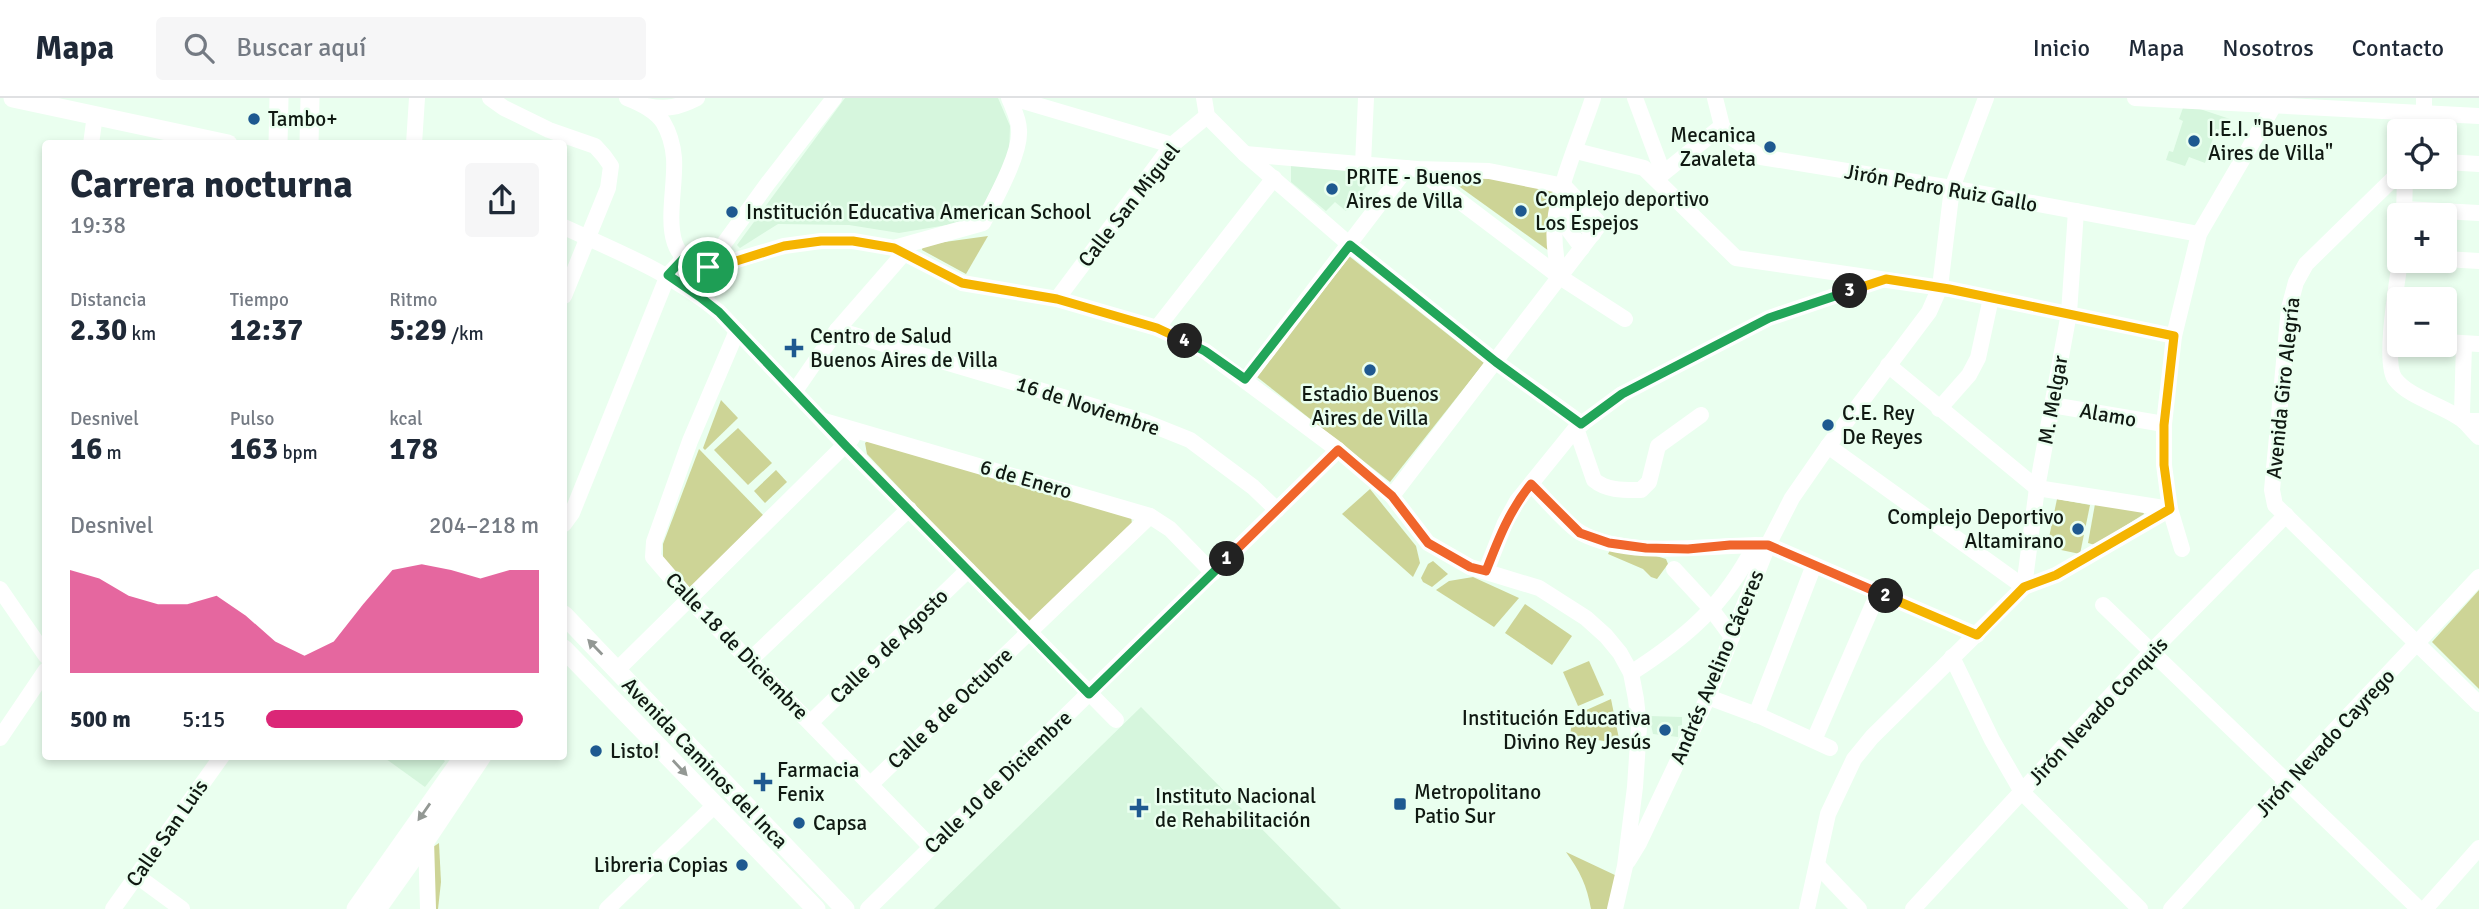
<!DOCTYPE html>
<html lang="es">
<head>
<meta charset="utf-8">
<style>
  :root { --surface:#fff; --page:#f6f6f7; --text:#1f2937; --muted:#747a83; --line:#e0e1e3; --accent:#db2777 }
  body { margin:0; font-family:Signika,sans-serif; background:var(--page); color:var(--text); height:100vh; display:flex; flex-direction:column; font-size:26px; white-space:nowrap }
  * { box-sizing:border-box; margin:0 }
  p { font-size:23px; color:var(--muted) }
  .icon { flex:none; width:38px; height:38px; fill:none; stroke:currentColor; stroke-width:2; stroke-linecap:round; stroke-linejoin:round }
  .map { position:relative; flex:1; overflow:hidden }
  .details { position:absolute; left:42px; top:42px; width:525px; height:620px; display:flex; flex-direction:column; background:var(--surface); border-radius:7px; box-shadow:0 4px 10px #0003 }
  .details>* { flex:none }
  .controls { position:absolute; left:2387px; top:21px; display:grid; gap:14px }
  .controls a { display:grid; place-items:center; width:70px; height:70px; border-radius:7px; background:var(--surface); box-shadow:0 4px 10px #0003; font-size:35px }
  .pin { position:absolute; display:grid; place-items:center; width:60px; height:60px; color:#fff; margin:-30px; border:4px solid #fff; border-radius:50%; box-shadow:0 2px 7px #0007 }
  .km { position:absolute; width:35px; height:35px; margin:-18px; border-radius:50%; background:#222; color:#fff; font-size:19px; line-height:35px; text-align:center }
  .round { display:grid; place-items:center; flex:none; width:74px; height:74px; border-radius:7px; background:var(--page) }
  .head { display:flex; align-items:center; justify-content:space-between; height:119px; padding:0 28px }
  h1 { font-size:38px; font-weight:700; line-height:52px }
  .stats { display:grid; grid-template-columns:repeat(3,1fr); gap:10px; height:119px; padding:7px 28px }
  .stats div { display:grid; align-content:center }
  .stats b { font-size:30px; font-weight:700 }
  .stats small { font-size:19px; font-weight:400 }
  .stats p { font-size:19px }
  .chart { height:196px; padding:14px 28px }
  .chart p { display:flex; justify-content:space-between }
  .chart svg { width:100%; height:126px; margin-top:7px; fill:var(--accent); opacity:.7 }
  ul { padding:0 28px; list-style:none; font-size:23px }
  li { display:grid; grid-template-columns:112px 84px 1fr; align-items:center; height:52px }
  li i { height:18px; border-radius:9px; background:var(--accent) }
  header { display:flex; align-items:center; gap:42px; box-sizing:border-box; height:98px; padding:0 35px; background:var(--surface); border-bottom:2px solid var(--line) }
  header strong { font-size:33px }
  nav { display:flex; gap:38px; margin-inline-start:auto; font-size:24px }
  .search { width:490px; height:63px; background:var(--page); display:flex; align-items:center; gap:18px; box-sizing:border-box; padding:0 24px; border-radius:7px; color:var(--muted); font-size:26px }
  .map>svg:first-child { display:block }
</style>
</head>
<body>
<header>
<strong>Mapa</strong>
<div class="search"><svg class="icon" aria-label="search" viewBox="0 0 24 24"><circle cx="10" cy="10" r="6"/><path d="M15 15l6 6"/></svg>Buscar aquí</div>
<nav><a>Inicio</a><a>Mapa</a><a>Nosotros</a><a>Contacto</a></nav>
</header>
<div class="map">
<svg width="2479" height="811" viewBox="0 0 2479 811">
  <rect width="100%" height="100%" fill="#eaffef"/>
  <g fill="#d6f6dd">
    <path d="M845,0H998L1010,28L1009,56L977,122L899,135L849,127L778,126L740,150L737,147Z"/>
    <path d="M2183,10L2200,11L2230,21L2224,33L2216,31L2205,65L2189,59L2185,68L2166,62L2169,53L2173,54L2183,23L2179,21Z"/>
    <path d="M1291,67L1376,71L1375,78L1346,113L1335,104L1326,113L1291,84Z"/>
    <path d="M1141,609L1341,811H934Z"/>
    <path d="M1649,618L1682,619V627L1678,628V639L1653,636Z"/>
    <path d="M382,658H438L445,663L425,689Z"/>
  </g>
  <g fill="#cdd496">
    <path d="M1446,79H1495L1552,92L1555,96L1549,153Z"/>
    <path d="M988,138L966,176L922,152L923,147Z"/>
    <path d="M1349,158L1484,265L1390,384L1257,279Z"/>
    <path d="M721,302L738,320L705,352L703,350Z"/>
    <path d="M738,330L772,365L748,387L714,352Z"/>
    <path d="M871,340L1131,417L1132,427L1033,523H1025L867,356L865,345Z"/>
    <path d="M699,351L765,419L690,492L663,460V446Z"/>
    <path d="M776,372L787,384L765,405L754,393Z"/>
    <path d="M1370,391L1416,448L1420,465L1413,479L1342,416Z"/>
    <path d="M2057,401L2090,407L2080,456L2047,449Z"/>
    <path d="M2095,406L2143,414L2144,416L2095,447L2088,445Z"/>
    <path d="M1610,452L1653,457L1666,461L1668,466L1657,481L1651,479L1643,471L1608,456Z"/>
    <path d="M1433,463L1448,476L1432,489L1423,484L1421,480L1428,466Z"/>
    <path d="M1473,479L1519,500L1494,529L1436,492L1449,483Z"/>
    <path d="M2479,492V591L2432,544Z"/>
    <path d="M1525,506L1572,538L1552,567L1505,535Z"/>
    <path d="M1589,563L1604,597L1578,608L1563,574Z"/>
    <path d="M1611,601L1620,646L1570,637L1573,618Z"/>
    <path d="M439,745L441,784L438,811H432L433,749Z"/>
    <path d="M1566,754L1617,778L1611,811H1591C1587,788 1580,773 1566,754Z"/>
  </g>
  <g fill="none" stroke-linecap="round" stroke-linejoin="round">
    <g stroke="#fff" stroke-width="16">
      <path d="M490,0L504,10L549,32L595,48L604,58L611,68L608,90L564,198"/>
      <path d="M627,0C640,5 655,12 663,24C669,34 673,48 674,60C677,99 651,171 716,168L784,148L821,143H853L894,150L962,185L1057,201L1157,230L1205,253L1338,352L1392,398L1428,445L1470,469L1539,490L1586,520L1606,538L1620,555L1631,575L1636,601L1639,629L1635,689L1625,768L1615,811"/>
      <path d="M1013,0L1172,47"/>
      <path d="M1204,0L1207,18L1245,56L1350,147L1496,264L1582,326"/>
      <path d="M1635,0L1663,75"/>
      <path d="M1715,0L1722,28L1729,38L1761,59L1952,90L2199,136"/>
      <path d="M2135,0L2479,18"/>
      <path d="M647,8C667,12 679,9 697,0"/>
      <path d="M2419,33L2424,16V0"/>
      <path d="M91,46L95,17"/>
      <path d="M414,46L417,0"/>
      <path d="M1576,53L1644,70L1736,160L1949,191L2174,238"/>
      <path d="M1245,56L1417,71L1489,73L1564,88"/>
      <path d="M2445,64L2479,66"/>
      <path d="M1363,66L1366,0"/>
      <path d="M1417,71L1560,179L1625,221"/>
      <path d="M2399,75L2306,166L2296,184L2289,210L2272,392L2275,407L2479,606"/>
      <path d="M1656,81L1722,28"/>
      <path d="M1564,91L1567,106L1593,136"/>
      <path d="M1567,106L1568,131L1582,150"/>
      <path d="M2404,111L2479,115"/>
      <path d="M2404,117L2405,79"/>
      <path d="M564,129C618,154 672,175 719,214L846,348L1116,622"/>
      <path d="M894,150L983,125C994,103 1021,56 1019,32C1019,21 1013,10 1009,0"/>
      <path d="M2445,161L2479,163"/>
      <path d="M2400,163C2397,185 2383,266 2395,281C2409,300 2446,308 2464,323C2469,328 2474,334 2479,339"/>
      <path d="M707,169L768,85L834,0"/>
      <path d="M1560,179C1556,162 1553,144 1555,125C1558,87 1581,37 1593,0"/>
      <path d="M1057,201L1172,47L1207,18"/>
      <path d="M1157,230L1274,80"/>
      <path d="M837,232L1076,303L1145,324L1190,342L1253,389L1277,412"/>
      <path d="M737,233L690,343L654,444L653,459L690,502L931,749"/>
      <path d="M2445,244L2479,246"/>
      <path d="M2464,246L2462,315L2464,323H2479"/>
      <path d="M1888,267L2037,390L2170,411"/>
      <path d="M1246,281L1407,70"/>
      <path d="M795,293L837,232L905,154"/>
      <path d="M2052,307L2164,326"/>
      <path d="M1939,311L1969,277L1978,260L1991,200"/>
      <path d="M824,323L1150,418L1170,431L1213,475"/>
      <path d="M1576,330L1594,382C1607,393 1625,392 1641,392L1649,384L1658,348L1701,317"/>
      <path d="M1828,348L2024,489"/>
      <path d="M1531,386C1544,399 1567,427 1581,435C1632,462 1712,446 1768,447L1977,537"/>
      <path d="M1392,398L1600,126L1564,88"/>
      <path d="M564,426L572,415L668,177L685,159"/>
      <path d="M2182,451L2170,411L2164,367V326L2174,238L2199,136L2273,9L2281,0"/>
      <path d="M1674,471L1712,512L1732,539"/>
      <path d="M1486,473L1505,425L1517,403L1576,330L1622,296L1769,220L1882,182"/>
      <path d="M2024,489L2037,390L2069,215L2076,113"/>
      <path d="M0,491L46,558"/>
      <path d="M2103,507L2419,811"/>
      <path d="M1952,559L1992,642L2022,694L2140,811"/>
      <path d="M750,562L909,411"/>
      <path d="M617,572L852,340"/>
      <path d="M1631,575C1687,539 1724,507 1755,447"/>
      <path d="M1708,599L1762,619L1830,650"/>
      <path d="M1756,617L1814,467"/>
      <path d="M811,624L968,472"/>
      <path d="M0,640L46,572"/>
      <path d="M1814,642L1878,495"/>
      <path d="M871,686L1150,418"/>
      <path d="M426,742L428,811"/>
      <path d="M1628,763L1639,745L1708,599L1768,447L1792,400L1828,348L1929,214L1940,189L1952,90L1986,0"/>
      <path d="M1817,767L1859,811"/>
      <path d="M137,778L182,811"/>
      <path d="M113,811L222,658"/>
      <path d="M607,811L715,707"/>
      <path d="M868,811L1338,352"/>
      <path d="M1807,811L1828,716L1854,661L1872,639L2024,489L2056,477L2170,411"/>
      <path d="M1913,811L2152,553L2286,417"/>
      <path d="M2171,811L2286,684L2479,479"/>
      <path d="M2425,811L2479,750"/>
    </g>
    <g stroke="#fff" stroke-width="19">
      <path d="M13,0L228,46"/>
      <path d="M278,46L279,0"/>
      <path d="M309,46L310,0"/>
      <path d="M564,517L845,811"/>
      <path d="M564,551L816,811"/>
      <path d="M356,811L464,658"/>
      <path d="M377,811L426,742L482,658"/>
    </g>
  </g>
  <defs><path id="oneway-solid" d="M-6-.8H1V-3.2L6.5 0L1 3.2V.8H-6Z" transform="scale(1.75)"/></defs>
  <g fill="#939894">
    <use href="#oneway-solid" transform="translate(595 549) rotate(-134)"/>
    <use href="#oneway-solid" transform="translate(680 670) rotate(47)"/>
    <use href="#oneway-solid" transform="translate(424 714) rotate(125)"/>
  </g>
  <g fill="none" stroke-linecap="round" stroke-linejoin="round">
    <g stroke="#fff" stroke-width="14">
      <path id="split-1" d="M708,169L692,164L685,159L668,177L700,199L719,214L846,348L1089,596L1227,461"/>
    </g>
    <g stroke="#fff" stroke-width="14">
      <path id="split-2" d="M1227,461L1338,352L1392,398L1428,445L1470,469L1486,473C1498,442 1509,413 1531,386L1580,435L1609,445L1646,450L1688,451L1730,447H1768L1886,498"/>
    </g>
    <g stroke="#fff" stroke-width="14">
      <path id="split-3" d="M1850,193L1886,181L1949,191L2174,238L2164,327V367L2170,411L2056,477L2024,489L1977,537L1886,498"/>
    </g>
    <g stroke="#fff" stroke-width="14">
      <path id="split-4" d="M1185,243L1205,253L1245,281L1350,147L1496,264L1581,326L1622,296L1769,220L1850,193"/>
    </g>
    <g stroke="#fff" stroke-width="14">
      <path id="split-5" d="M708,169L730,165L784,148L821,143H853L894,150L962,185L1057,201L1157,230L1185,243"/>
    </g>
    <use href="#split-1" stroke="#22a559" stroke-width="9"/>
    <use href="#split-2" stroke="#f0652b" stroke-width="9"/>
    <use href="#split-3" stroke="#f5b400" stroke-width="9"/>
    <use href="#split-4" stroke="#22a559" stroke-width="9"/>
    <use href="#split-5" stroke="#f5b400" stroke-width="9"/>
  </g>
  <g fill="#1e5990" stroke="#eaffef" stroke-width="2.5">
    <circle cx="254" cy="21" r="7"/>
    <circle cx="2194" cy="43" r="7"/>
    <circle cx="1770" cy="49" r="7"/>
    <circle cx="1332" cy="91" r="7"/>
    <circle cx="1521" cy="113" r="7"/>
    <circle cx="732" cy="114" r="7"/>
    <path d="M790.5 239.5h7v7h7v7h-7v7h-7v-7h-7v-7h7z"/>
    <circle cx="1370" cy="272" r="7"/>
    <circle cx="1828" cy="327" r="7"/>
    <circle cx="2078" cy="431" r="7"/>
    <circle cx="1665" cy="632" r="7"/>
    <circle cx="596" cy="653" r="7"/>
    <path d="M759.5 673.5h7v7h7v7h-7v7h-7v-7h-7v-7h7z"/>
    <rect x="1393" y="699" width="14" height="14" rx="3.5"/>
    <path d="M1135.5 699.5h7v7h7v7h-7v7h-7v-7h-7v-7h7z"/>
    <circle cx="799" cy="725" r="7"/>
    <circle cx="742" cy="767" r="7"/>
  </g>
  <g text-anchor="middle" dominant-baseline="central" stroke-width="5" stroke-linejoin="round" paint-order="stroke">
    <g font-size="21" fill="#101912" stroke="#eaffef" text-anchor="start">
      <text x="268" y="21">Tambo+</text>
      <text x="2208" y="31">I.E.I. "Buenos<tspan x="2208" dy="24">Aires de Villa"</tspan></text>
      <text x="1756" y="37" text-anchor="end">Mecanica<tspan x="1756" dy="24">Zavaleta</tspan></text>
      <text x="1346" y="79">PRITE - Buenos<tspan x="1346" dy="24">Aires de Villa</tspan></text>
      <text x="1535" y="101">Complejo deportivo<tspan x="1535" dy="24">Los Espejos</tspan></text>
      <text x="746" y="114">Institución Educativa American School</text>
      <text x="810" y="238">Centro de Salud<tspan x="810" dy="24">Buenos Aires de Villa</tspan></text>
      <text x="1370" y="296" text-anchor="middle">Estadio Buenos<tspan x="1370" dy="24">Aires de Villa</tspan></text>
      <text x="1842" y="315">C.E. Rey<tspan x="1842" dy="24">De Reyes</tspan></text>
      <text x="2064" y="419" text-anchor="end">Complejo Deportivo<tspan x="2064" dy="24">Altamirano</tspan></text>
      <text x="1651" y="620" text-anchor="end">Institución Educativa<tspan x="1651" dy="24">Divino Rey Jesús</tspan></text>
      <text x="610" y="653">Listo!</text>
      <text x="777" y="672">Farmacia<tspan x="777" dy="24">Fenix</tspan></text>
      <text x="1414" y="694">Metropolitano<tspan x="1414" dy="24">Patio Sur</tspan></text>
      <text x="1155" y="698">Instituto Nacional<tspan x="1155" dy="24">de Rehabilitación</tspan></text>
      <text x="813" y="725">Capsa</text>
      <text x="728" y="767" text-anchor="end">Libreria Copias</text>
    </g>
    <g font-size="21" fill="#101912" stroke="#eaffef">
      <text transform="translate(1941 90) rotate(10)">Jirón Pedro Ruiz Gallo</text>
      <text transform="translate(1129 107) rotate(-52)">Calle San Miguel</text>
      <text transform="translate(2283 290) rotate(-84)">Avenida Giro Alegría</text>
      <text transform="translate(2053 302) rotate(-80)">M. Melgar</text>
      <text transform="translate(1088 308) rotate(18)">16 de Noviembre</text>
      <text transform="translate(2108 317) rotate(10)">Alamo</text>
      <text transform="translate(1026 381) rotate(16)">6 de Enero</text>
      <text transform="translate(737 548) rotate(46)">Calle 18 de Diciembre</text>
      <text transform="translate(889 548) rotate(-44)">Calle 9 de Agosto</text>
      <text transform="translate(1717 569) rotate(-67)">Andrés Avelino Cáceres</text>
      <text transform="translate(950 610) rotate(-44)">Calle 8 de Octubre</text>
      <text transform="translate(2098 613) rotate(-47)">Jirón Nevado Conquis</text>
      <text transform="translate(2325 645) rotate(-47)">Jirón Nevado Cayrego</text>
      <text transform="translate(705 665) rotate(46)">Avenida Caminos del Inca</text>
      <text transform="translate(998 684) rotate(-44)">Calle 10 de Diciembre</text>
      <text transform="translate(167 735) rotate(-55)">Calle San Luis</text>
    </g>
  </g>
</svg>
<div class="controls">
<a><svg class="icon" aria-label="locate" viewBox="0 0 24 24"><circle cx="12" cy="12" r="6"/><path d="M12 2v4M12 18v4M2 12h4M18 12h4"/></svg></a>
<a>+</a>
<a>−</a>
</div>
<div class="pin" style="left:708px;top:169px;background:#1e9e55"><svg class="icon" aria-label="arrive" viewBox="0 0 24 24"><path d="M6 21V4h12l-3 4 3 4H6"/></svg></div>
<b class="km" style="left:1227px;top:461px">1</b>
<b class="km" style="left:1886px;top:498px">2</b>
<b class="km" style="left:1850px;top:193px">3</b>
<b class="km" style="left:1185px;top:243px">4</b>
<section class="details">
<div class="head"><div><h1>Carrera nocturna</h1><p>19:38</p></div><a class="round"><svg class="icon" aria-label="share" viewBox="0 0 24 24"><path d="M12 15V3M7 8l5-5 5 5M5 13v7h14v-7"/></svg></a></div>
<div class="stats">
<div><p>Distancia</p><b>2.30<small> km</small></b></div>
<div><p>Tiempo</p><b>12:37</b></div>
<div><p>Ritmo</p><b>5:29<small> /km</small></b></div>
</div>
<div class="stats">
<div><p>Desnivel</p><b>16<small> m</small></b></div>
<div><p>Pulso</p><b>163<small> bpm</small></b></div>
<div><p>kcal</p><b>178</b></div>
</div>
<div class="chart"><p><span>Desnivel</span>204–218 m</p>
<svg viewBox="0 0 160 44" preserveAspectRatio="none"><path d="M0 44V8L10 11L20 17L30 20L40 20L50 17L60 24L70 33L80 38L90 33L100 20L110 8L120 6L130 8L140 11L150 8L160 8V44z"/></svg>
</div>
<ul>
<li><b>500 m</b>5:15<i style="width:94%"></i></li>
</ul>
</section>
</div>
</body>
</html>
